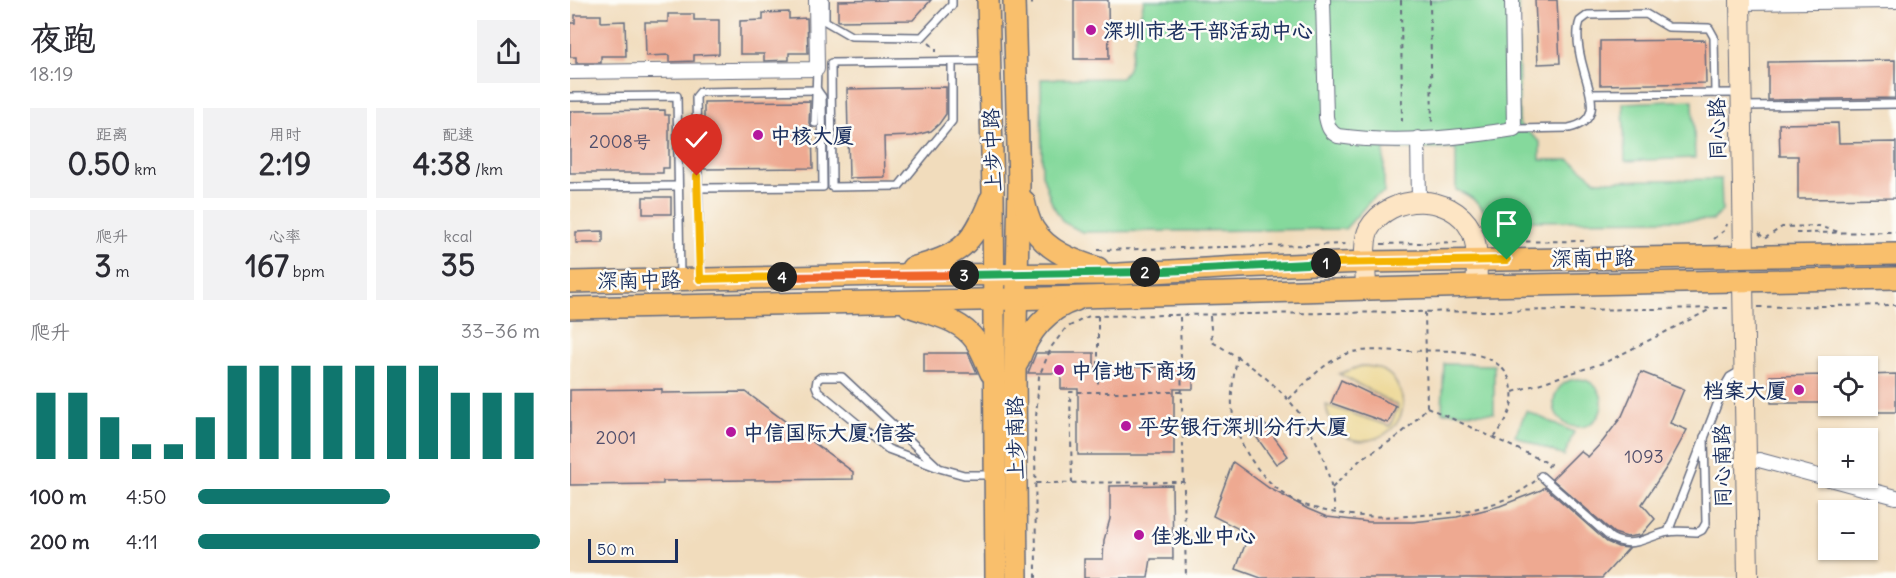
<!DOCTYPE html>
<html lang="zh">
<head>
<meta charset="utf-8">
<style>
  :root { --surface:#fff; --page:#f2f2f3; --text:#2b2b33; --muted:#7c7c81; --accent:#0f766e }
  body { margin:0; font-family:Delius,"LXGW WenKai TC",sans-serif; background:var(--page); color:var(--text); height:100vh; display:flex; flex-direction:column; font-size:22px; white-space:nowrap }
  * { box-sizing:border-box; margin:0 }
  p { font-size:20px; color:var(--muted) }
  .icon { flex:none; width:33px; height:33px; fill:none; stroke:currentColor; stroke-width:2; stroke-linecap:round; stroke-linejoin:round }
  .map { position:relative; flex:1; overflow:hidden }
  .drawer { display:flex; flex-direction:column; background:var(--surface); width:570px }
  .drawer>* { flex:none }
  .buttons { position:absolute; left:1248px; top:356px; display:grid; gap:12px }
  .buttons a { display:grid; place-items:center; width:60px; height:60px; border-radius:0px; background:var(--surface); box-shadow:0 2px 4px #0004; font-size:30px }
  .scale { position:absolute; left:18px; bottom:15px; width:90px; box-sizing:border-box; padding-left:6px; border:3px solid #1b2f5e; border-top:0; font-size:16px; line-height:21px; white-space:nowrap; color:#1b2f5e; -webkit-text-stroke:4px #fdfcf7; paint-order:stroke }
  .pin { position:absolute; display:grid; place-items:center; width:51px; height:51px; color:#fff; margin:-62px -26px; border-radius:50% 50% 50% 0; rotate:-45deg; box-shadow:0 0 6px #0007 }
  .pin .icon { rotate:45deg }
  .km { position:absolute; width:30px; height:30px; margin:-15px; border-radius:50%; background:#222; color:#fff; font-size:16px; line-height:30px; text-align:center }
  .round { display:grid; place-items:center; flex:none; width:63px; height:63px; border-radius:0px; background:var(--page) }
  .headline { display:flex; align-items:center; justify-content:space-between; height:102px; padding:0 30px }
  h1 { font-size:33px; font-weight:700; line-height:45px }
  .metrics { display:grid; grid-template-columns:repeat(3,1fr); gap:9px; height:102px; padding:6px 30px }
  .metrics div { display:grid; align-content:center; border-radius:0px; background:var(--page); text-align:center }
  .metrics b { font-size:30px; font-weight:700 }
  .metrics small { font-size:16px; font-weight:400 }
  .metrics p { font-size:16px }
  .chart { height:168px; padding:12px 30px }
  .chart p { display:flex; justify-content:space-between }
  .chart svg { width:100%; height:108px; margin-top:6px; stroke:var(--accent); stroke-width:6 }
  ul { padding:0 30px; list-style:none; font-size:20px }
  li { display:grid; grid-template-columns:96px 72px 1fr; align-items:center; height:45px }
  li i { height:15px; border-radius:8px; background:var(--accent) }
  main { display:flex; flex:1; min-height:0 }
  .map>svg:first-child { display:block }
</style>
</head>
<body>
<main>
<section class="drawer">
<div class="headline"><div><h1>夜跑</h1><p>18:19</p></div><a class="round"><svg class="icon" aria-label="share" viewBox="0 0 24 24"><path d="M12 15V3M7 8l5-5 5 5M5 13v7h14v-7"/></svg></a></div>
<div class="metrics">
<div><p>距离</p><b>0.50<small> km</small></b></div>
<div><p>用时</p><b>2:19</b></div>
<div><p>配速</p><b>4:38<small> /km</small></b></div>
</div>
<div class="metrics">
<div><p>爬升</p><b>3<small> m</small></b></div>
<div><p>心率</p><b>167<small> bpm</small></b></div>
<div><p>kcal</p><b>35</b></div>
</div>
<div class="chart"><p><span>爬升</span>33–36 m</p>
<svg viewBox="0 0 160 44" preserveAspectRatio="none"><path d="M5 44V17M15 44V17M25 44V27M35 44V38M45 44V38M55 44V27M65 44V6M75 44V6M85 44V6M95 44V6M105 44V6M115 44V6M125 44V6M135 44V17M145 44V17M155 44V17"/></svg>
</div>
<ul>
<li><b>100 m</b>4:50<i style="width:56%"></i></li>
<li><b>200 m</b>4:11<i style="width:100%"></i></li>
</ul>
</section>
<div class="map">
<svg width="1326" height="578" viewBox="0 0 1326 578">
  <rect width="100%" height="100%" fill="#fdfcf7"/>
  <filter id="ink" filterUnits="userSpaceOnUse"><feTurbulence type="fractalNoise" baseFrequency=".0167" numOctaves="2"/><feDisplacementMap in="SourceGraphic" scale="12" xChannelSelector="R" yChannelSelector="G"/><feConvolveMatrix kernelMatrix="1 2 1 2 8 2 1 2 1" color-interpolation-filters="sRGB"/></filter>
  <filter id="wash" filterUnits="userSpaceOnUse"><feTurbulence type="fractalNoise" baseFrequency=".008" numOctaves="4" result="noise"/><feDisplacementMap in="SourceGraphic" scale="24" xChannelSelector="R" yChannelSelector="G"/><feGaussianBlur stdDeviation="1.35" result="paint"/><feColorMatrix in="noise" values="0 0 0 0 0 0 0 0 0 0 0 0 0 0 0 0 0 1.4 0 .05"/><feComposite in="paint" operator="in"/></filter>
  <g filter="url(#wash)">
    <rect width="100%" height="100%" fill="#f1dcbc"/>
    <g fill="#85d99c" stroke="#50847d" stroke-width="1.5">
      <path d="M574,0H948L949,124L970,142V160H1000L1027,181L1151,179L1152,211L1143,220L921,221C912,206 903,196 886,190V149H814V193L802,199L775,229L512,232L493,222L482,204L472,174L471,79L551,78L558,69Z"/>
      <path d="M1123,100L1125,158L1055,161L1053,103Z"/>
      <path d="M874,364L924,365V413L872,412Z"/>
      <circle cx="1008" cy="403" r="24"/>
      <path d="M956,411L1004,432L994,456L945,436Z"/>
    </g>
    <path fill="#eeda9e" stroke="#84847e" stroke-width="1.5" d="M791,366C805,366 819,370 826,383C858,434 766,471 756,405L820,426L828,406L769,374Z"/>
    <g id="blocks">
      <g fill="#eea991">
        <path d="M322,0H361L343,20L268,21V1Z"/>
        <path d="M504,0H538L539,59H504Z"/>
        <path d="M965,0H987L990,63L968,64Z"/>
        <path d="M219,12V19L237,18L238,53H219V60L194,61V54H170V21L193,20V13Z"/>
        <path d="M98,14H124V20H149V54L124,55V61L99,62V55L76,56L75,22H98Z"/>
        <path d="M5,15H31V22L55,21L56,56H31V63H6V57H0V23H5Z"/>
        <path d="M1135,40L1136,83L1030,85V41Z"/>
        <path d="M1325,60V98L1198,100V62Z"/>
        <path d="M376,87V114L369,124L361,131L343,136L314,137L315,177L279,178L277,89Z"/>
        <path d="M240,101L239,123L242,128L243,168L134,169V102Z"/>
        <path d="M95,110V115H99V168H93V173H0V111Z"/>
        <path d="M1268,123L1269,143L1326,142V198L1228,199V156H1210L1209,124Z"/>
        <rect x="73" y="197" width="28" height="17"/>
        <path d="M33,231V243H6V232Z"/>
        <path d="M354,353H398L407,373H354Z"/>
        <path d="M466,353H524V367H623V389H604V455H508V389H491V373H458Z"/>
        <path d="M1071,372L1114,389L1100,423L1117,430L1098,465L1072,504L1085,519L1071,535L1057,537L1044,533L982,479L1010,451L1018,457L1033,441L1052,416Z"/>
        <path d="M1326,374V412H1298V375Z"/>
        <path d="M1258,375V403H1201L1200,376Z"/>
        <path d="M771,380L826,406L818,423L761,403Z"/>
        <path d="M92,389V393L176,392L283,472V479L93,481V484L0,485V390Z"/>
        <path d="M691,419L718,456L706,464L679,427Z"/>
        <path d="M663,462L699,488L738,509L757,517L799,522H843L887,517L930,506L971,490L975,487L1037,542L1048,547L1059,548L1032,578H691L666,569L679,534L643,516Z"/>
        <path d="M602,485L603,559H581L578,578H514V559H533L534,540L540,519V486Z"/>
      </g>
    </g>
  </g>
  <g filter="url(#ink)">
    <use href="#blocks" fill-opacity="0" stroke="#666c7f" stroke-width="1.5"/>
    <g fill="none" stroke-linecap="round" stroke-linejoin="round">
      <g stroke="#666c7f" stroke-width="10">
        <g id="lane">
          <path d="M255,0V21L281,36L352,37L382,5V0"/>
          <path d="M382,62V121L329,186L262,187L261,63L416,61"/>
          <path d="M1021,94L1168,93"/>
          <path d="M0,97L107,96L110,277"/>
          <path d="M1174,106L1326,104"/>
          <path d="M245,123L247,69"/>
          <path d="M944,129L999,128C1033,121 1020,94 1014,71C1010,57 1005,34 1010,21L1018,15L1076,14L1098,27L1139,28L1144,37L1145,93"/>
          <path d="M0,187L108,186"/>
          <path d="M128,188L253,187L252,97L247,90"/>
          <path d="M130,276L126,97L130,92L247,90"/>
          <path d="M369,468L318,449L248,391L246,386L247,380L251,377H272L369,468L394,475H422"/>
          <path d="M971,476L1041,538C1064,550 1077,536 1098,532C1107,530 1118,532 1128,532L1132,530L1136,523L1134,437"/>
          <path d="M1098,532L1153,389L1160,377L1172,370"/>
        </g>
      </g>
      <g stroke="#666c7f" stroke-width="16">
        <g id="street">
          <path d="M753,0L756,117C758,126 759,132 768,136C824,144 889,138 944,129L942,0"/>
          <path d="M1170,3L1326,1"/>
          <path d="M0,72L247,69L246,0"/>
          <path d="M848,138L849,201"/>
          <path d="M1189,460L1326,497"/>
        </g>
      </g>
      <g stroke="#666c7f" stroke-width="22">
        <g id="secondary">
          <path d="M1170,0L1174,256"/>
          <path d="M1173,282L1178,578"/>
          <path d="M796,289C796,273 792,242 799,229C820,192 882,193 901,230C909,245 906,269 907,286"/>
        </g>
      </g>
      <g stroke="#666c7f" stroke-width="24">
        <g id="primary">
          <path d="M418,0L423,191L426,578"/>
          <path d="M444,0L449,184L445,374L447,578"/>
          <path d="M454,201C456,210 459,220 463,228C477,251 504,261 528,268"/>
          <path d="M342,268C390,255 402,246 420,200"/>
          <path d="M0,282L314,275L549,274L669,267L796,262L1326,254"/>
          <path d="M339,306C362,315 389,318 405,340C412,350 416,362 421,373"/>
          <path d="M0,308L407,300L907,286L1326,278"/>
          <path d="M448,362C458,333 477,309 506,300"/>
        </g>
      </g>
      <g stroke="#666c7f" stroke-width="2" stroke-dasharray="4.5 4.5" stroke-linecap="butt">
        <path d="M462,0V7"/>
        <path d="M831,0L832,126"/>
        <path d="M860,0L862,126"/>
        <path d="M359,43L366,49V52"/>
        <path d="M1189,233L1194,239L1212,227L1249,226L1272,233"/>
        <path d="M1226,233L1326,232"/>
        <path d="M1144,239L1155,230L1157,224"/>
        <path d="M920,242L1014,241"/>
        <path d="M811,244L890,242"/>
        <path d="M528,250L780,244"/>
        <path d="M1188,307L1326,305"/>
        <path d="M528,316V384"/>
        <path d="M640,316L642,342C713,381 756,428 765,511"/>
        <path d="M610,317L616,578"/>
        <path d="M668,356C664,372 661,389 662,406C664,446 697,491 735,505C772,518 814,518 853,515C892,513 934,507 965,481"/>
        <path d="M943,392L1036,362L1139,310"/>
        <path d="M719,399C736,383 754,362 776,354C794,348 817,351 835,351C867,351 930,344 941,384C946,405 937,421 924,438"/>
        <path d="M857,407L980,464L977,468"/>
        <path d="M466,483L614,482"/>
        <path d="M502,483L500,392H612"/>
        <path d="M762,488L791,459L827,437L842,424L857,407L855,312"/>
        <path d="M466,578L465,432L469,376L482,346L496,328L519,316L1158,308"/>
      </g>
      <use href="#lane" stroke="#fff" stroke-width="7"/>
      <use href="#street" stroke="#fff" stroke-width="14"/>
      <use href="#secondary" stroke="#fde5c4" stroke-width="20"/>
      <use href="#primary" stroke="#f9bf6c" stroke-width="21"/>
    </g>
  </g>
  <g fill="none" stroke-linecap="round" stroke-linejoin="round" filter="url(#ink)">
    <g stroke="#fff" stroke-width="12">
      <path id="split-1" d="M756,263L937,260"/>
    </g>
    <g stroke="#fff" stroke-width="12">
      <path id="split-2" d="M575,272L756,263"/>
    </g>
    <g stroke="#fff" stroke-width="12">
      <path id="split-3" d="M394,275L575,272"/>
    </g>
    <g stroke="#fff" stroke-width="12">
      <path id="split-4" d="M212,277L394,275"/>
    </g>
    <g stroke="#fff" stroke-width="12">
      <path id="split-5" d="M127,176L130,279L212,277"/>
    </g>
    <use href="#split-1" stroke="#f5b400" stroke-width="8"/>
    <use href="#split-2" stroke="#22a559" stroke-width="8"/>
    <use href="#split-3" stroke="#22a559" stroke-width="8"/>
    <use href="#split-4" stroke="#f0652b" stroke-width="8"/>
    <use href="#split-5" stroke="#f5b400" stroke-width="8"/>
  </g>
  <g fill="#b5179e" stroke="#fdfcf7" stroke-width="2">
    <circle cx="521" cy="30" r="6"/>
    <circle cx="188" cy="135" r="6"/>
    <circle cx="489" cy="370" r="6"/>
    <circle cx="1229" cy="390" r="6"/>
    <circle cx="556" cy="426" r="6"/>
    <circle cx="161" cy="432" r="6"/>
    <circle cx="569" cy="535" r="6"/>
  </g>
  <g text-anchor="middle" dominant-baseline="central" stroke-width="5" stroke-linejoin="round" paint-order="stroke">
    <g font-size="18" fill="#504e6b">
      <text x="50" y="141">2008号</text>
      <text x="46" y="437">2001</text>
      <text x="1074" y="456">1093</text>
    </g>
    <g font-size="21" font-weight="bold" fill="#1b2f5e" stroke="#fdfcf7" text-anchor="start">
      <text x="533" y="30">深圳市老干部活动中心</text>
      <text x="200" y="135">中核大厦</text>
      <text x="501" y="370">中信地下商场</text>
      <text x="1217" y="390" text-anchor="end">档案大厦</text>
      <text x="568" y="426">平安银行深圳分行大厦</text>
      <text x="173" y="432">中信国际大厦·信荟</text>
      <text x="581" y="535">佳兆业中心</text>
    </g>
    <g font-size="21" fill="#1b2f5e" stroke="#fdfcf7">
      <text transform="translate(1147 129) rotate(-91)">同心路</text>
      <text transform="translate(422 150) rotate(-92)">上步中路</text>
      <text transform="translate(1023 258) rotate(-1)">深南中路</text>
      <text transform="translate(69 280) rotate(-1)">深南中路</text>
      <text transform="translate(445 438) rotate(-91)">上步南路</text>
      <text transform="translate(1152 466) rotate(-91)">同心南路</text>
    </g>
  </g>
</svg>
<div class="buttons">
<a><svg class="icon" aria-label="locate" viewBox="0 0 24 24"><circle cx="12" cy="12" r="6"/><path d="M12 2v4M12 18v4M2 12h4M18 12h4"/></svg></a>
<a>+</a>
<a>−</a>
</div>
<div class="scale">50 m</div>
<div class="pin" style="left:937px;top:260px;background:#1e9e55"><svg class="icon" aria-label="arrive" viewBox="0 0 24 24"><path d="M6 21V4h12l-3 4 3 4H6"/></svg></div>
<div class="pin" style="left:127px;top:176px;background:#d93025"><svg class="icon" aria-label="check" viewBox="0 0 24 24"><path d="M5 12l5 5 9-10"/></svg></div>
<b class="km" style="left:756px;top:263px">1</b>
<b class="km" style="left:575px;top:272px">2</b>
<b class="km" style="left:394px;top:275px">3</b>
<b class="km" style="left:212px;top:277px">4</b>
</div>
</main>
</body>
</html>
